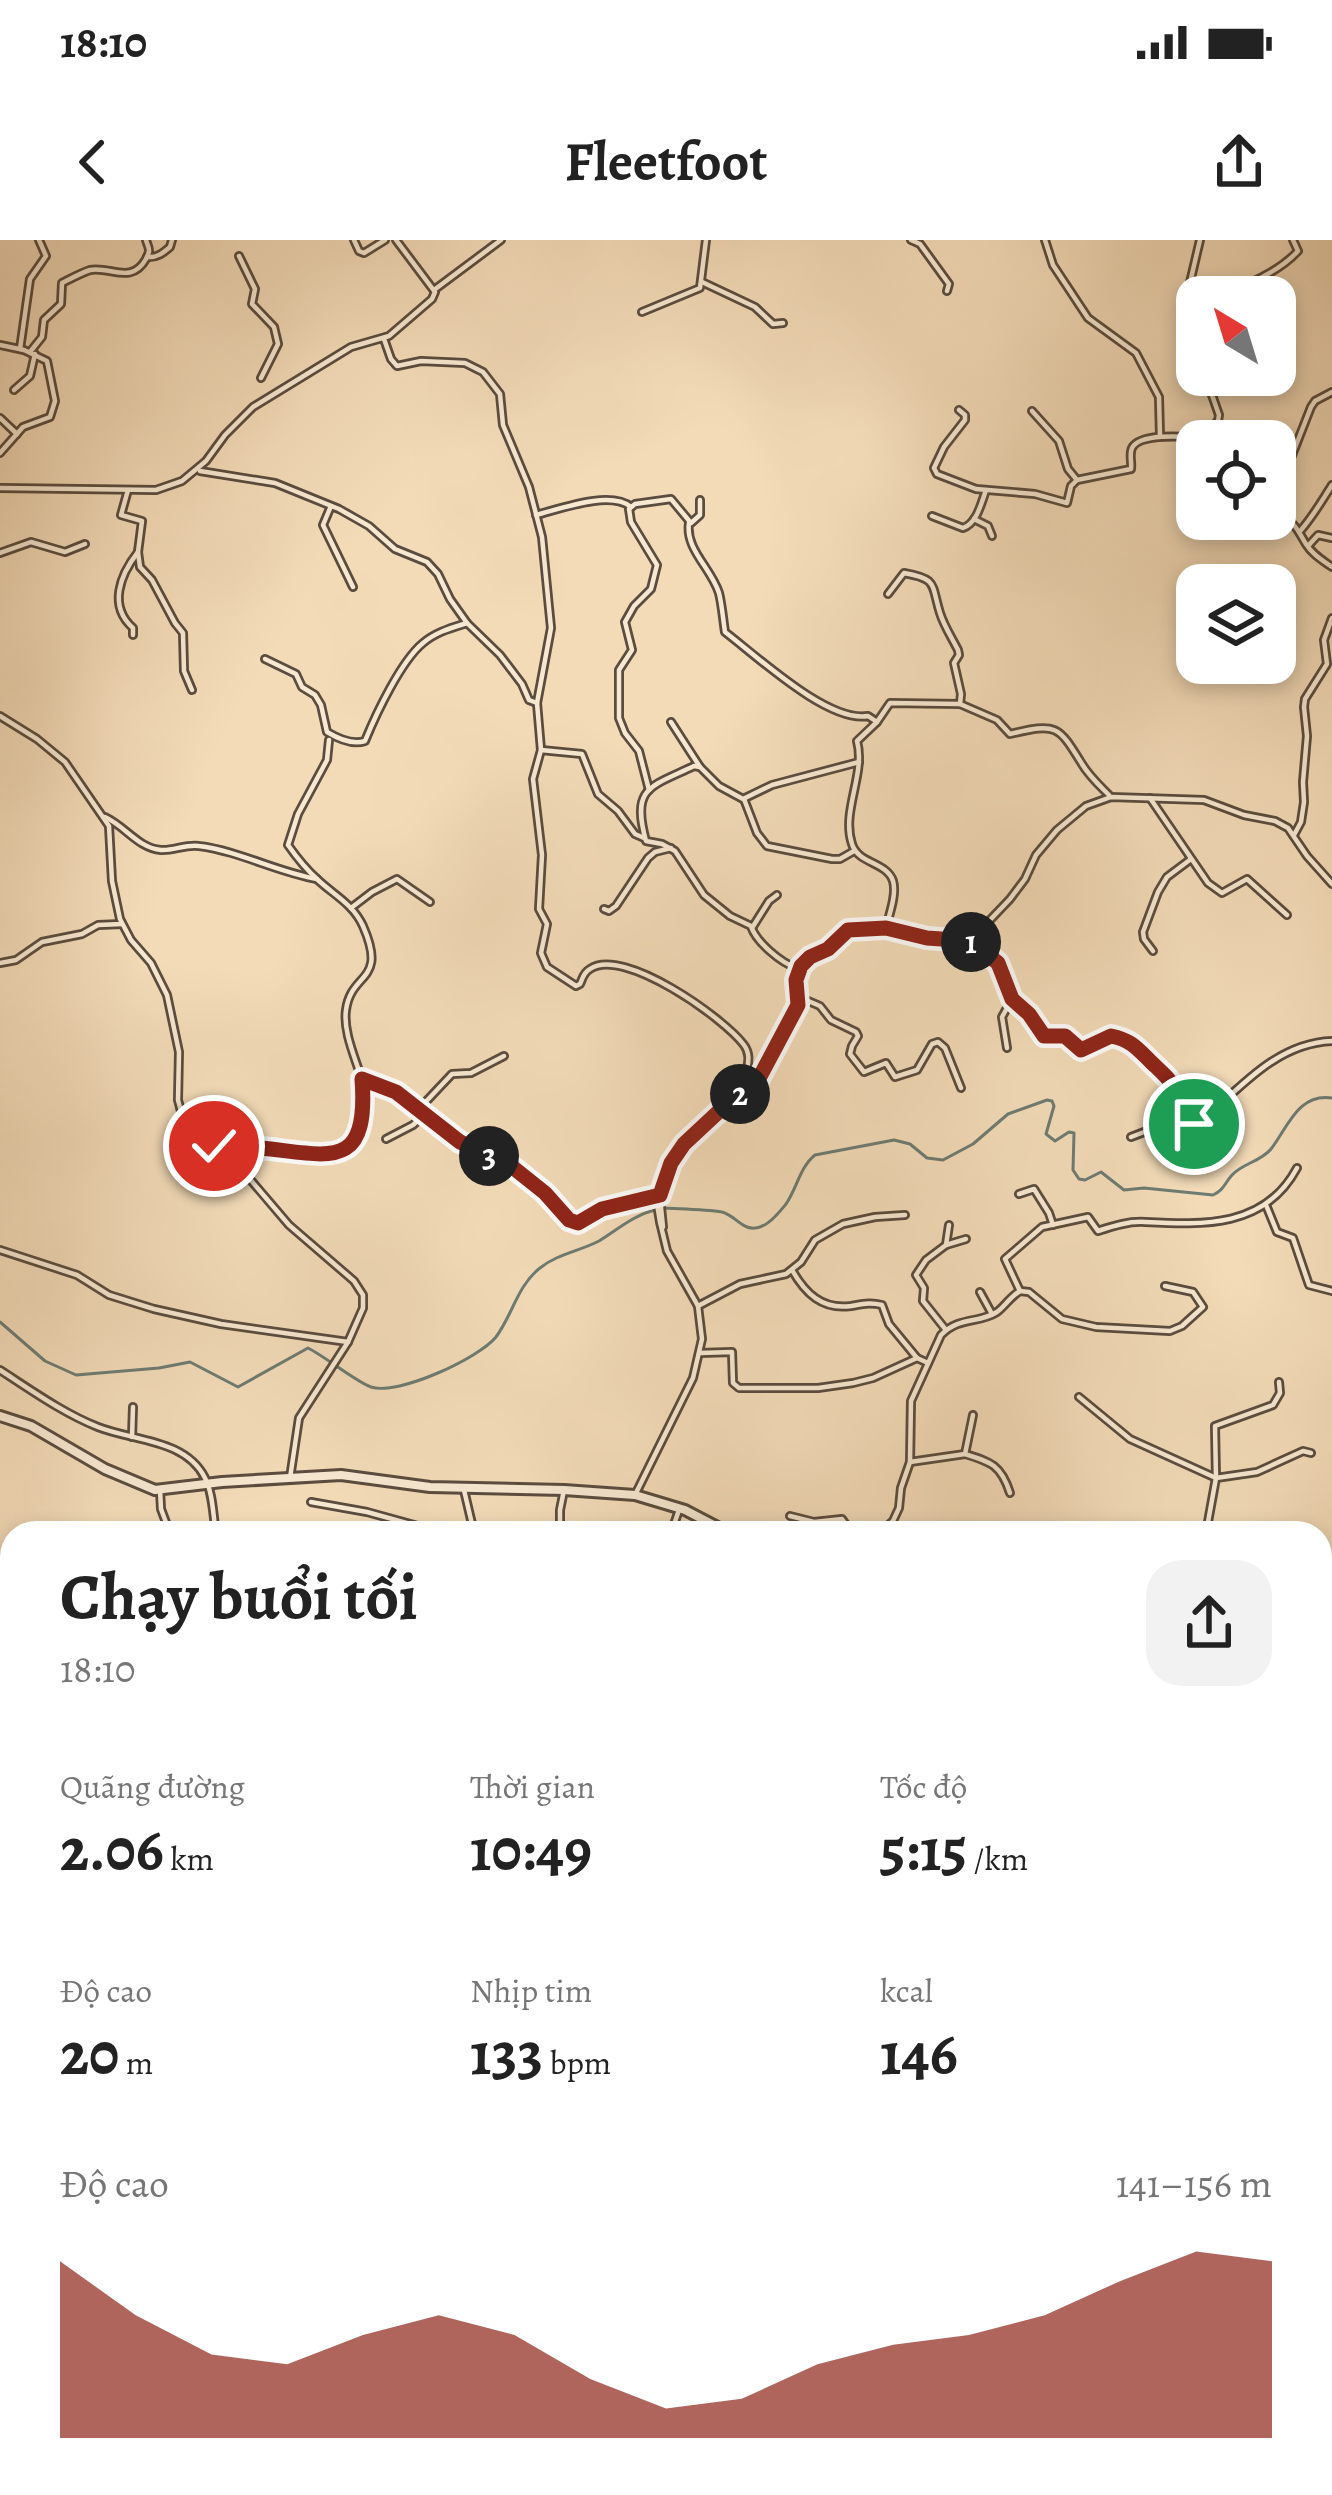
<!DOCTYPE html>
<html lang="vi">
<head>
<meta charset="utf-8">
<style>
  :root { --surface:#fff; --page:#f2f2f2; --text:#222; --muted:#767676; --accent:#8f2418 }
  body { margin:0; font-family:Alegreya,serif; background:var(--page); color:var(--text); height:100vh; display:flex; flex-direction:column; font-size:45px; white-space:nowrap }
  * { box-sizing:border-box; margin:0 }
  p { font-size:39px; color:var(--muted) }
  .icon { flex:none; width:66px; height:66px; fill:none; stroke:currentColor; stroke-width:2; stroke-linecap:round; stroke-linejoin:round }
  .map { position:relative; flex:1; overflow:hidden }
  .details { position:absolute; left:0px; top:1281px; width:1332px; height:975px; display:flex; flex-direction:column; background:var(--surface); border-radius:36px 36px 0 0; box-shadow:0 6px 18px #0003 }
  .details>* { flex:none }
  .needle { width:78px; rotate:322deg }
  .fabs { position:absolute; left:1176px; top:36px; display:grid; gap:24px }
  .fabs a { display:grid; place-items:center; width:120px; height:120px; border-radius:24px; background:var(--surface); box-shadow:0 6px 18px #0003; font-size:60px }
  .pin { position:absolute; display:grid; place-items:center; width:102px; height:102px; color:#fff; margin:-51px; border:6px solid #fff; border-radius:50%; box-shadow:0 3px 12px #0007 }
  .km { position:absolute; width:60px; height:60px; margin:-30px; border-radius:50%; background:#222; color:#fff; font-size:33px; line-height:60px; text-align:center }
  .round { display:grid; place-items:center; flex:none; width:126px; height:126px; border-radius:36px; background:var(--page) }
  .summary { display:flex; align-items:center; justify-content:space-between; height:204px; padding:0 60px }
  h1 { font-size:66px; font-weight:700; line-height:90px }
  .stats { display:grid; grid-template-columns:repeat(3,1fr); gap:18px; height:204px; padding:12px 60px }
  .stats div { display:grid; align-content:center }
  .stats b { font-size:60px; font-weight:700 }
  .stats small { font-size:33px; font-weight:400 }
  .stats p { font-size:33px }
  .chart { height:336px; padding:24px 60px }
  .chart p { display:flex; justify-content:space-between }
  .chart svg { width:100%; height:216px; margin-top:12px; fill:var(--accent); opacity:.7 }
  .status { display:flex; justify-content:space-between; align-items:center; height:84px; padding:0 60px; background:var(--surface); direction:ltr }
  .status svg { height:33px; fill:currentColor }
  header { display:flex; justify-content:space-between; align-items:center; height:156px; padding:0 60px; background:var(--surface); font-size:54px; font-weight:700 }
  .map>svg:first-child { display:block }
</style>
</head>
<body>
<div class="status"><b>18:10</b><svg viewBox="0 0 49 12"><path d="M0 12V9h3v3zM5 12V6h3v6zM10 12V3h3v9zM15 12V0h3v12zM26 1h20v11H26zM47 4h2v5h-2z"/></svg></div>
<header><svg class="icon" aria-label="back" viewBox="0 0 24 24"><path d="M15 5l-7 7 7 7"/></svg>Fleetfoot<svg class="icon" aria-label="share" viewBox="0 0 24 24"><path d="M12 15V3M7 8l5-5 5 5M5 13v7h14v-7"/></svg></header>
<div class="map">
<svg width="1332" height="2255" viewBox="0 0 1332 2255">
  <rect width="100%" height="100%" fill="#f3dbb8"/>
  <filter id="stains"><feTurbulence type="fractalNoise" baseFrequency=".00167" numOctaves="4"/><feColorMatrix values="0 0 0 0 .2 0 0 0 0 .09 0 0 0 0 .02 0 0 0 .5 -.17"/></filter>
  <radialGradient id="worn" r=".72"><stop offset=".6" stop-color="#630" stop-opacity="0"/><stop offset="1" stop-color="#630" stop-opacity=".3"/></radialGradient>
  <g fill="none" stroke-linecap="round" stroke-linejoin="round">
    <g stroke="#6d7b72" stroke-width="3">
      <path d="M664,968C683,969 705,969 722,972C733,975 737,983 747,987C763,993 777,975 786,964C797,948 800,927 815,915L894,900L910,904L927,918L943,920L973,904L1008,874L1047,860L1052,861L1054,866L1046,894L1055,901L1069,892L1074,893L1073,930L1079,939L1085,940L1101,932L1124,950L1144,948L1213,955C1224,950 1224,944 1232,935C1243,923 1260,922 1271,909C1288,887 1298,853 1332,858"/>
      <path d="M0,1082L45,1121L76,1135L159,1128L190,1122L238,1147L308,1108C326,1117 356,1142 371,1147C398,1156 479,1118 496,1097C513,1074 517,1046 540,1028C557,1014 580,1011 599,1001C617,990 634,975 655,970"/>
    </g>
    <g stroke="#5a4c3e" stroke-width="10">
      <g id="minor">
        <path d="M354,0L359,11L364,13L385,0"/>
        <path d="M911,0L920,4L949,44L947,51"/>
        <path d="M1045,0L1053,25L1088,78L1136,113L1159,157L1160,196"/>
        <path d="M239,16L255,49L252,64L274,87L278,104L261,138"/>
        <path d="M147,17C157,18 163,13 170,7L172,0"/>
        <path d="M702,42L755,67L773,84L783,83"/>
        <path d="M434,50L501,0"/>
        <path d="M1198,57L1191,55L1188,51L1200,0"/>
        <path d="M1212,57C1241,48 1278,33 1298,11L1293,0"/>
        <path d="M642,72L700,48L706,0"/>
        <path d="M384,99L391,119L397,126L421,121L465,123L483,132L500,154L503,185L529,247L542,297L551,388L537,463L541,510L533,539L542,615L539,669L547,684L541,713L547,727L576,746L580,744C583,738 583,733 590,729C623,706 724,778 744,805C755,820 741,834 748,850"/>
        <path d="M0,105L24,110L47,121L55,161L50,177L23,187L0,213"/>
        <path d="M20,109L30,39L46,16L39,0"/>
        <path d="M30,112L42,97L44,80L61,64L62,43C70,39 81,33 90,30C111,26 131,45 146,19C151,9 149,10 146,0"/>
        <path d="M1205,135L1219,175L1218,181L1206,192L1205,198"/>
        <path d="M14,150L30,136L35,114"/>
        <path d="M959,170L965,175V180L944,207L934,228L937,234L976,249L1035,254L1067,263L1071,246L1077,240L1131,229C1132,222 1129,214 1132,208C1140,192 1189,197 1205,198L1208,201"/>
        <path d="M1032,171L1059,201L1068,229L1077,240"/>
        <path d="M0,178L17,194"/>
        <path d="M200,231L275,243L339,269L369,286L395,309L427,322L438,334L450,359L467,383L500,415L522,444L529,460L537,463"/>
        <path d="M0,248L156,250L182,241L206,221L225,195L253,167L351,107L389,96L432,59L435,52L396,0"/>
        <path d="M128,250L121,275L142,281L138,312L140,327L152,340L175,383L183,393L184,431L192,450"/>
        <path d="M1183,255L1197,264"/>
        <path d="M331,266L323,285L353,347"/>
        <path d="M536,275C560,269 610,250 631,267"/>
        <path d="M1275,275C1295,280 1296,288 1306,304C1312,314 1322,320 1332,327"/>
        <path d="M932,276L963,288C977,283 981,264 986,250"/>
        <path d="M1289,278L1282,241L1311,167L1315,161L1332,152"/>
        <path d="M974,279L988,286L992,296"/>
        <path d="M689,283C685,309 711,328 719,353C722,365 723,379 725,392C758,417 828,483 868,476L877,482"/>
        <path d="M1223,288L1232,279"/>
        <path d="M1301,290C1314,275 1321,262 1332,245"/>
        <path d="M1308,306L1318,295L1332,298"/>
        <path d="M0,313L31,302L65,312L85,304"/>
        <path d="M888,354L904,333C938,339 931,344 940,373C944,386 952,398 958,410L959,415L954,423L961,454L960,464"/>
        <path d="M133,395V388C108,366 120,335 138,312"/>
        <path d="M265,419L296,434L302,447L315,455L321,465L327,492C337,498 353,505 365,501C376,474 401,421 423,403C436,392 451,388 467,383"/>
        <path d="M0,476L37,499L65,522L109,586L112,641L120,679L131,700L151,723L167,755L179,812L178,860L182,875L199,893L243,931L289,985L354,1041L363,1055V1068L348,1102L299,1178L290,1238"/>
        <path d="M671,482L700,527"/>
        <path d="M541,510L582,514L598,554L618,571L635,594L644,598"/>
        <path d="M649,550L639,511L625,493L619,478V430L632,410L625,382L634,366L651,349L657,325L631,282L629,269L635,264L671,259L691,283L700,275V260"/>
        <path d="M1150,558L1208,643L1222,653L1247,639L1287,675"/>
        <path d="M744,559L757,593L767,606L832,619H840L854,611"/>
        <path d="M105,577C125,586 138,608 161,610C173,611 186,604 199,606C239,611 277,632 317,639"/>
        <path d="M1294,595L1301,582L1304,562L1303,542L1307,496L1304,467L1305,459L1327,424L1324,400L1332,378"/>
        <path d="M351,668L372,652L397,639L430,662"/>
        <path d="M604,669L609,671L616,666L648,618L655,612L671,608"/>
        <path d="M752,688L769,661L777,655"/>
        <path d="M886,688C889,675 897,654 893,641C887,622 858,624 852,604C841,571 866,534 857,501L877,482L890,463L960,464L997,480L1010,494C1057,483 1058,485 1082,524C1089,536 1099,545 1109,555"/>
        <path d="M970,701L998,723L1012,759L1029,774L1044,796H1065L1081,810L1111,796C1131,800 1137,808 1151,822C1172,842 1182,848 1178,880"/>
        <path d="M1153,711L1144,699L1143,692L1158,652L1167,637L1191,619"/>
        <path d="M0,723L16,720L42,702L82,694L98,685L122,684"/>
        <path d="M797,728C781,723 756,702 751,686L730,676L704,655L675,611L662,604L646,601C631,547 650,547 694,526L700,527L719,546L743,559L772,545L859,522"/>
        <path d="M799,757L820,766L831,780L856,792L858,796L852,806L850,814L864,832L886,823L895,837L917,830L932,804L938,802L945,808L961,848"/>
        <path d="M1007,808L1002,777L1012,759"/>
        <path d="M362,839L396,852L460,902L505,921L545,953L572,982L582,981L602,969L615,968L660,955"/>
        <path d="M418,870L452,834L471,833L504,816"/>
        <path d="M1131,897L1152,889L1164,878L1199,884C1239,849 1276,803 1332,801"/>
        <path d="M386,899L413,885L424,875"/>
        <path d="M238,926L261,908C297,912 354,933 362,880C364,864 364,849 360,834C354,815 343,790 346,770C351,731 388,743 363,686C353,664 334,655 318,640C308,631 295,615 288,605L298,574L327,520L329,500"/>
        <path d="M1019,954L1034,949L1049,973L1053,985"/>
        <path d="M660,958L663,987"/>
        <path d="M1266,965L1277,992L1293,998L1309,1045L1332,1051"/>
        <path d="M946,1005L966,999"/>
        <path d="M0,1010L77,1035L109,1055L154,1069L221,1084L348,1102"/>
        <path d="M792,1030C805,1053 822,1070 851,1066C863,1064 870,1062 882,1065L889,1084L917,1118"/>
        <path d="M1020,1051L1005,1019L1042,987L1088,977L1098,991C1113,986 1129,981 1145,982C1204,985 1265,988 1297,928"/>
        <path d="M980,1052L992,1074"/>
        <path d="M698,1066L740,1044L786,1034L801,1022L815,1000L843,984L875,977L905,975"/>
        <path d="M946,1090L923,1061L924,1048L916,1035L926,1020L946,1005L949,985"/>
        <path d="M700,1113L732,1112L733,1143L739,1148H818L853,1143L873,1138L917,1118L928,1123"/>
        <path d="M0,1130C31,1150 63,1173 98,1187C133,1201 186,1199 205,1238C213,1253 213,1276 216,1293"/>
        <path d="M1079,1157L1130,1199L1216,1238L1257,1232L1303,1211L1311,1213"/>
        <path d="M132,1197L133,1167"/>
        <path d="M965,1214L973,1175"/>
        <path d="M910,1222L965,1214C991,1222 1001,1225 1010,1253"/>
        <path d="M160,1250L161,1269L170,1293"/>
        <path d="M636,1253L693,1138L702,1099L698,1066L667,1011L660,982L657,964L671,923L684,904L729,862L756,844L798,765L797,735L810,717L828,709L848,690L861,687L886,688L927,698L970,701L1010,659L1025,639L1036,615L1057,590L1086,566L1111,557L1204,560L1244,575L1275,581L1288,588L1307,616L1332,644"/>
        <path d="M311,1262L367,1272L443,1293"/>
        <path d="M790,1276L814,1282L842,1279L852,1293"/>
        <path d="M463,1293L472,1284L464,1250"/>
        <path d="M560,1293V1270L564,1250"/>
        <path d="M671,1293L679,1270"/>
        <path d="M880,1293L893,1281L899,1268L901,1248L910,1222L911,1161L941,1095C960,1076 978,1084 997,1072C1005,1066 1010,1057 1020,1051L1029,1052L1062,1079L1096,1087L1170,1091L1182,1086L1203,1067L1193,1052L1165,1046"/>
        <path d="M1206,1293L1216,1238L1215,1186L1273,1165L1280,1153L1279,1142"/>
        <path d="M1320,1330L1322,1332"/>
        <path d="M1320,1345L1324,1348"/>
        <path d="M0,1370L12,1371"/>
        <path d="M0,1585L12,1586"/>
        <path d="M1320,1635L1332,1654"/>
        <path d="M1320,1703L1332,1699"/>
        <path d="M0,1781L12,1779"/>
        <path d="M0,1924H12"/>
        <path d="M1320,1954L1324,1978L1332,1982"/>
        <path d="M1320,2052L1332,2067"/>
        <path d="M1320,2141L1332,2133"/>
        <path d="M0,2147L11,2126L9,2117L12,2110"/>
        <path d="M167,2244L171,2252L185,2255"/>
        <path d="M539,2244L549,2255"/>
        <path d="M678,2244L679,2255"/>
        <path d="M734,2244L738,2255"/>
        <path d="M0,2247L12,2238"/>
        <path d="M918,2255L921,2244"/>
        <path d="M922,2255L943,2246L957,2247L963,2244"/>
        <path d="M1160,2255L1164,2244"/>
        <path d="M1274,2255L1275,2244"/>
      </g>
    </g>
    <g stroke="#5a4c3e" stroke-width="14">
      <g id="tertiary">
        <path d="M0,1176L31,1186L105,1229L155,1250L222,1242L341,1235L430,1247L564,1250L635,1255L685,1270L729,1293"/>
        <path d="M1320,1825L1332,1848"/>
        <path d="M0,2153L12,2181"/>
        <path d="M97,2244L100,2255"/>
      </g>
    </g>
    <use href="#minor" stroke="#f7e8d1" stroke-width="4.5"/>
    <use href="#tertiary" stroke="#f7e8d1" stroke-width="8"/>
  </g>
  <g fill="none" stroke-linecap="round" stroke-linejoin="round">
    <g stroke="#fff" stroke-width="24">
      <path id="route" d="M214,906L238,926L261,908C330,915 369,932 362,839L396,852L460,902L505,921L545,953L569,980L578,983L602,969L660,955L671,923L684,904L729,862L756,844L798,765L796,740L801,726L810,717L828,709L848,690L886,688L927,698L970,701L998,723L1012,759L1029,774L1044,796H1065L1081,810L1111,796C1131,800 1137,808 1151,822C1172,842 1182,848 1178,880L1194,884"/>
    </g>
    <use href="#route" stroke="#8f2418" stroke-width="15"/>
  </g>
  <rect width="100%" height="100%" filter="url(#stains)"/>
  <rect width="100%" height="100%" fill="url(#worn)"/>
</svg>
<div class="fabs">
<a><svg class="needle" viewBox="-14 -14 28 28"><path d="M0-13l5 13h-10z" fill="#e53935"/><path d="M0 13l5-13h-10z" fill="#767676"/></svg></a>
<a><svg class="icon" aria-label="locate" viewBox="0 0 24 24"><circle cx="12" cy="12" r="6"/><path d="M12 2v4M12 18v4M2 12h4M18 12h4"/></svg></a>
<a><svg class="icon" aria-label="layers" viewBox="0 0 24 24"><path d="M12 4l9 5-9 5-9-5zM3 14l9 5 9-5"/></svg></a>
</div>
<div class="pin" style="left:1194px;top:884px;background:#1e9e55"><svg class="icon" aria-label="arrive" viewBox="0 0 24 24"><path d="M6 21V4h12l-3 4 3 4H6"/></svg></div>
<div class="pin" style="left:214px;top:906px;background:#d93025"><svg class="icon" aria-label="check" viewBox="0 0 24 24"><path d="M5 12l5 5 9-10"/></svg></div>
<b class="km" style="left:971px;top:702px">1</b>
<b class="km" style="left:740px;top:854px">2</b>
<b class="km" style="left:489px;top:916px">3</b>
<section class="details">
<div class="summary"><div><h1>Chạy buổi tối</h1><p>18:10</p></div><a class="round"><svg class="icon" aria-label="share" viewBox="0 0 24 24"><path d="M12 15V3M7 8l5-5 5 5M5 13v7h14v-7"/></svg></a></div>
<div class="stats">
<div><p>Quãng đường</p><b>2.06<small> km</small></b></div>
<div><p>Thời gian</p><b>10:49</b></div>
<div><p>Tốc độ</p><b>5:15<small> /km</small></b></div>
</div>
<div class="stats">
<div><p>Độ cao</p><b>20<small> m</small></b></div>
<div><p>Nhịp tim</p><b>133<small> bpm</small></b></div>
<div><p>kcal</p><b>146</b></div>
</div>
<div class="chart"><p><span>Độ cao</span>141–156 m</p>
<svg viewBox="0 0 160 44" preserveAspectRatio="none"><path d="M0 44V8L10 19L20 27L30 29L40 23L50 19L60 23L70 32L80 38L90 36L100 29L110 25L120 23L130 19L140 12L150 6L160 8V44z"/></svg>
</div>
</section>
</div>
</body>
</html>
